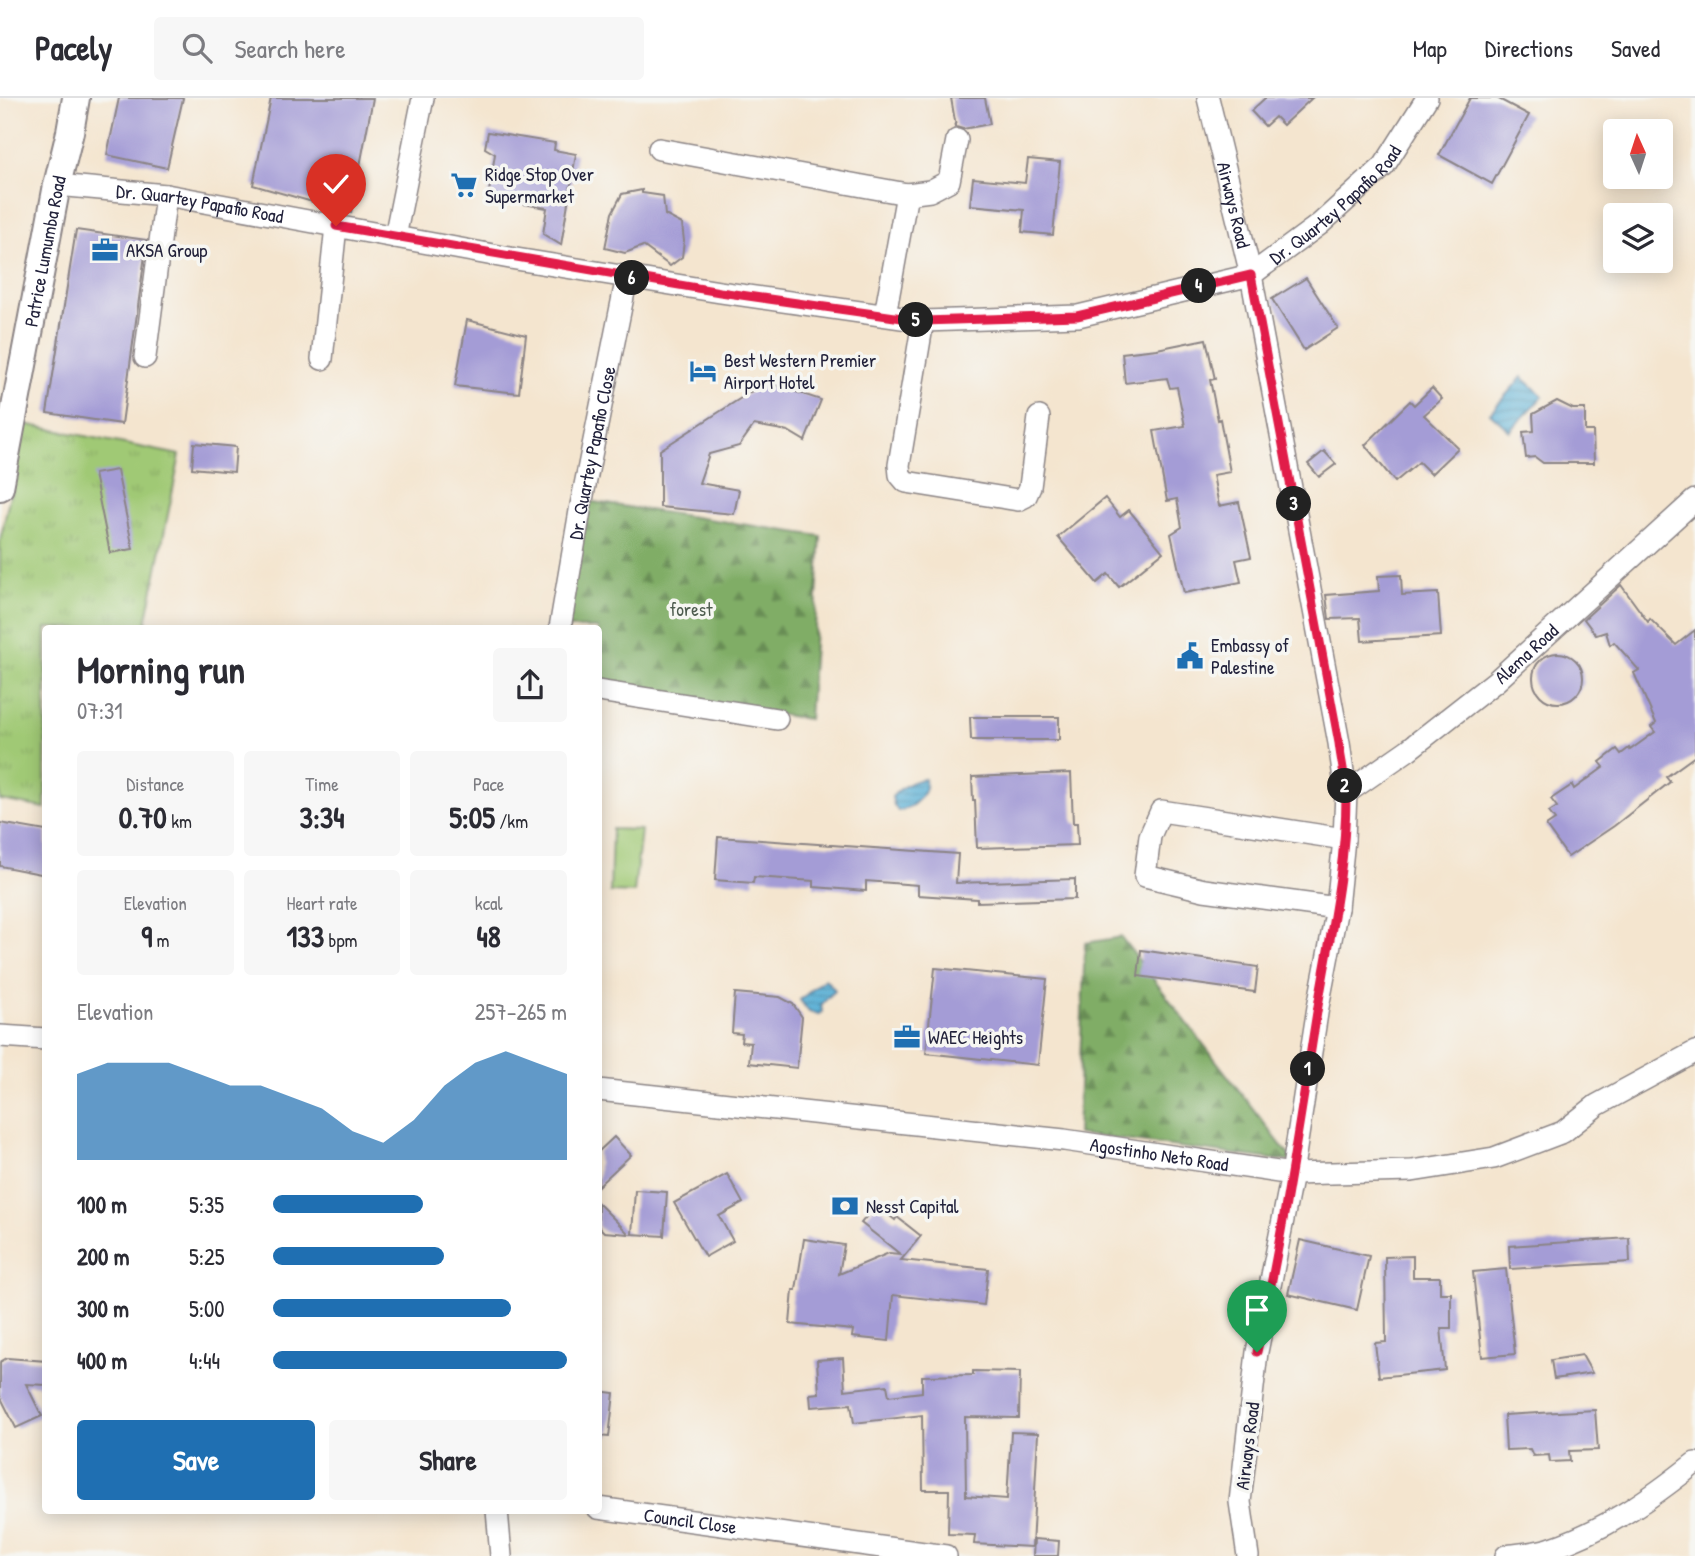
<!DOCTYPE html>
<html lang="en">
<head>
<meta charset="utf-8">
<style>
  :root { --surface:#fff; --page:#f7f7f7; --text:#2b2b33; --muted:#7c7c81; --line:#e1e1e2; --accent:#1f6fb2 }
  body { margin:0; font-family:"Patrick Hand",sans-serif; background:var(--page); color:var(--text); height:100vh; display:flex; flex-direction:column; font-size:26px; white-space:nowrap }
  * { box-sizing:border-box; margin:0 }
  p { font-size:23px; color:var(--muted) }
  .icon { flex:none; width:38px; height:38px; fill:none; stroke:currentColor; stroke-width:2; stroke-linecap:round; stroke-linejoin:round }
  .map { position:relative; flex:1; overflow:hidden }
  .details { position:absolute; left:42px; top:527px; width:560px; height:889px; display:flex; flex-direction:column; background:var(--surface); border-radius:7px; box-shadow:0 4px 18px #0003 }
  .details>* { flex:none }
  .needle { width:46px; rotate:357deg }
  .buttons { position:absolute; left:1603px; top:21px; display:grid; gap:14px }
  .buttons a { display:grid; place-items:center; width:70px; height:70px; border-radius:7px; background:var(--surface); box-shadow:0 4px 18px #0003; font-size:35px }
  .pin { position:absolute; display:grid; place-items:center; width:60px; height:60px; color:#fff; margin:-72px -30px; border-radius:50% 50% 50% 0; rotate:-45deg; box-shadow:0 0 7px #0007 }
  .pin .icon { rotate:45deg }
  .km { position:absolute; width:35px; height:35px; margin:-18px; border-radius:50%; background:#222; color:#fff; font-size:19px; line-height:35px; text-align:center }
  .round { display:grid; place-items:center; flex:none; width:74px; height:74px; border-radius:7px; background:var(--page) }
  .overview { display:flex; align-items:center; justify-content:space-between; height:119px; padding:0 35px }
  h1 { font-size:38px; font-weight:800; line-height:52px }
  .figures { display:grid; grid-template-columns:repeat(3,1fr); gap:10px; height:119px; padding:7px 35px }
  .figures div { display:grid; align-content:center; border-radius:7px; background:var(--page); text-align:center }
  .figures b { font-size:30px; font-weight:800 }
  .figures small { font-size:19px; font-weight:400 }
  .figures p { font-size:19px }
  .chart { height:196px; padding:14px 35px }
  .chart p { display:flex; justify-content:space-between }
  .chart svg { width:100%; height:126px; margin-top:7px; fill:var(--accent); opacity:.7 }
  .primary-button { display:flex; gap:14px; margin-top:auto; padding:14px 35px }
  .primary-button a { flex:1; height:80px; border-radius:7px; background:var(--accent); color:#fff; font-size:28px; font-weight:800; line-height:80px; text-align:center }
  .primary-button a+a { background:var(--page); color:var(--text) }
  ul { padding:0 35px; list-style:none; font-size:23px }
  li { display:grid; grid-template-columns:112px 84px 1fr; align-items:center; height:52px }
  li i { height:18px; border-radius:9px; background:var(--accent) }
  header { display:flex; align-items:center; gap:42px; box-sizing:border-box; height:98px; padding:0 35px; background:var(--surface); border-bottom:2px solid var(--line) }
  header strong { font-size:33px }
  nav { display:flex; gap:38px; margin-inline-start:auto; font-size:24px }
  .search { width:490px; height:63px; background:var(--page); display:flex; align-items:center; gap:18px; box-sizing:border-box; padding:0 24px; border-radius:7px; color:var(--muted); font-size:26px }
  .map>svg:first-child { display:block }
</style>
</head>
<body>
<header>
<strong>Pacely</strong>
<div class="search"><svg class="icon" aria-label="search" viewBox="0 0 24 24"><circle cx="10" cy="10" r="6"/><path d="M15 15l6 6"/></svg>Search here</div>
<nav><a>Map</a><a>Directions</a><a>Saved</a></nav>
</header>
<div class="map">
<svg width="1695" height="1458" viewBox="0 0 1695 1458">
  <defs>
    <pattern id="forest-firs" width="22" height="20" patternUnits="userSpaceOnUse" patternTransform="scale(1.75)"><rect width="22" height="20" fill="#80ad66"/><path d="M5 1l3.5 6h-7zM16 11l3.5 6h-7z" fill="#688c55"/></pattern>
    <pattern id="park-tufts" width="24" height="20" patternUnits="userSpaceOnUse" patternTransform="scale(1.75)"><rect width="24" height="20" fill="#a0c975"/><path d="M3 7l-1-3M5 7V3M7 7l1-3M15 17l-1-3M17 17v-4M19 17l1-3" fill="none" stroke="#8aac66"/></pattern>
    <pattern id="water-rules" width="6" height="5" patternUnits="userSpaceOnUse" patternTransform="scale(1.75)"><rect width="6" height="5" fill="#5ab0d6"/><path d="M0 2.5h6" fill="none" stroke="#4a8faf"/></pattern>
  </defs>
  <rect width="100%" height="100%" fill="#f6f6f2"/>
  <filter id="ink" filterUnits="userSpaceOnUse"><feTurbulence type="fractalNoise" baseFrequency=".0143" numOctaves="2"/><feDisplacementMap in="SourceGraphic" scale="14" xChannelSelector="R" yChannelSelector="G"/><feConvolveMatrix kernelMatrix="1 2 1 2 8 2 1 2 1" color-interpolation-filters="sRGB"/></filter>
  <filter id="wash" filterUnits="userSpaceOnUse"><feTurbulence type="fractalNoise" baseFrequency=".00686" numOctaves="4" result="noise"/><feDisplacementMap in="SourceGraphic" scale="28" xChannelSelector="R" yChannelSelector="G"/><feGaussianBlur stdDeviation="1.57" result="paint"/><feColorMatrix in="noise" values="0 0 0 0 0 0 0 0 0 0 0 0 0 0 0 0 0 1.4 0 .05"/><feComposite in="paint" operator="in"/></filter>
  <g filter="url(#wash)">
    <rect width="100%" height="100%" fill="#f4e5cf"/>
    <g fill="url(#forest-firs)" stroke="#516850" stroke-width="2">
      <path d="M587,403L821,438L809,621L599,589L598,530H564Z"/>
      <path d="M1121,839L1294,1064L1077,1036L1085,845Z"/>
    </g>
    <path fill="url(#park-tufts)" stroke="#617658" stroke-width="2" d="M25,326L180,357L145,530H46L45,710L0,702V443Z"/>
    <path fill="#a0c975" stroke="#617658" stroke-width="2" d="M612,731L641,732L634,795L610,794Z"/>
    <g fill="url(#water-rules)" stroke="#3e6988" stroke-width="2">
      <path d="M1522,279L1543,298L1510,333L1490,315Z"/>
      <path d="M925,681C928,697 913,710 898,713L894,707L892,699C901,689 911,682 925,681Z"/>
      <path d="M825,881L835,892L821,907L822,914L819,917L809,914L800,902Z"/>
    </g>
    <g id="blocks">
      <g fill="#a49cd6">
        <path d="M119,0H183L167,70L107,57Z"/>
        <path d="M271,0H373L351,115L253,87Z"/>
        <path d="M951,0H985L990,26L963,31L956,29Z"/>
        <path d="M1265,0H1312L1283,27L1275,19L1265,28L1251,13Z"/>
        <path d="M1470,0H1497L1529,17L1492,86L1439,57Z"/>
        <path d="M488,34L555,45L554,52L576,56L561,147L543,136L547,110L488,100L495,56L485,50Z"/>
        <path d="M1028,61L1060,64L1053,137L1022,134L1024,112L970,107L973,80L1025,85Z"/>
        <path d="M642,92V95L663,98L665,117L682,126L684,143L682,159L670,168L643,148L625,155L605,150L612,115L622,96Z"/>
        <path d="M76,132L147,142L122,326L47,315Z"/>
        <path d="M1306,180L1338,230L1304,252L1272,201Z"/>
        <path d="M467,222L526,237L519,295L455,288Z"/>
        <path d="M1206,241L1215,281L1210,282L1218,322L1220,321L1230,374L1213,377L1219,408L1239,404L1251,459L1236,462L1241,484L1184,495L1171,436L1182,429L1177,401L1167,403L1154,333L1185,328L1177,289L1170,290L1167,280L1125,285L1122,255L1157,251Z"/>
        <path d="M766,284L821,302L805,343L788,333L754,327L739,348L709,356L699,385L739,392L734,416L660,409V352Z"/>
        <path d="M1432,290L1442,301L1424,317L1458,350L1431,376L1419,364L1395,384L1365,347L1410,303L1414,307Z"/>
        <path d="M1557,303L1573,311H1585V333H1593L1594,365H1543L1535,359L1526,360L1523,334L1534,333L1533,316Z"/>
        <path d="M194,345L236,349L234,374L192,370Z"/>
        <path d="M1324,353L1336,366L1319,379L1308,366Z"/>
        <path d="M117,372L133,451L110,455L94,376Z"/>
        <path d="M1105,400L1120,419L1129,412L1163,454L1119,489L1108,476L1097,485L1058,439Z"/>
        <path d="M1401,477L1402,497L1438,495L1441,538L1362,543L1360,520L1329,521L1326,497L1379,493L1378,478Z"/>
        <path d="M1621,487L1648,524L1650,521L1676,547L1695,532V658L1666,679L1670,684L1614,728L1568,759L1546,728L1555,722L1549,714L1557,709L1551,701L1572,687L1574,691L1604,669L1600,664L1617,651L1621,656L1629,650L1630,652L1655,634L1651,629L1656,625L1634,575L1639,572L1614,544L1610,547L1606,534L1596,537L1584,521Z"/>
        <circle cx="1558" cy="580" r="25"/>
        <path d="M970,619H1059V642H971Z"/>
        <path d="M1071,675L1073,725H1077L1078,747L977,750L975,702H973L972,679Z"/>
        <path d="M0,725L46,733V777L0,768Z"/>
        <path d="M718,739L958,756L956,785L1075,781V801L977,804V801L918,797V787L866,783V793L814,789V783L754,779L753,785L715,782Z"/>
        <path d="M1141,852L1258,869L1255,894L1138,878Z"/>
        <path d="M935,870L1047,881L1038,967L926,955Z"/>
        <path d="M735,895L780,899L793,906L802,919L797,970L749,965L751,945L741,944L742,936L732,935Z"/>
        <path d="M614,1039L631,1057L598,1088V1054Z"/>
        <path d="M727,1076L743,1105L719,1118L733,1143L705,1159L674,1105Z"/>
        <path d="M635,1092L667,1094L664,1138L632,1136Z"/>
        <path d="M598,1105L629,1136L604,1134L598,1128Z"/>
        <path d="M876,1107L895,1122L897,1119L921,1138L901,1162L988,1171L984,1207L893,1197L889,1243L852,1239L853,1232L790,1226L793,1192H796L804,1141L844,1147L839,1176L889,1155L900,1156L861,1125Z"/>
        <path d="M1629,1140L1630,1164L1510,1171L1509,1148Z"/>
        <path d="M1300,1142L1369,1158L1357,1212L1288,1196Z"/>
        <path d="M1413,1158V1179H1440V1195H1451V1230H1441L1445,1272L1379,1279L1375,1245L1386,1244L1385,1159Z"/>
        <path d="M1506,1171L1515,1256L1482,1259L1473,1174Z"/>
        <path d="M1582,1257L1592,1275L1554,1281L1551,1262Z"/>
        <path d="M7,1260L46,1263V1287L26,1286L42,1318L16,1330L0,1298V1264Z"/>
        <path d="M843,1260L845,1292L887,1287L889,1298L922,1294V1278L973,1277V1273L1020,1274L1019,1320L965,1319L966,1398L1007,1401L1011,1334L1038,1335L1032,1449L974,1446L975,1437L948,1436L949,1392H923L922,1317L854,1325L851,1306L811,1309L810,1296L819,1295L817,1262Z"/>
        <path d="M598,1293L614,1295L609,1339L598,1338Z"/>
        <path d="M1595,1312L1598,1352L1569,1353L1570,1363L1550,1364L1549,1357L1533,1358L1530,1351L1506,1352L1504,1317Z"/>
        <path d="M1034,1441L1059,1443L1058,1458H1033Z"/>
      </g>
    </g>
  </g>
  <g filter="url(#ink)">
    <use href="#blocks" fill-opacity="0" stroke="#8b8485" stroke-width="2"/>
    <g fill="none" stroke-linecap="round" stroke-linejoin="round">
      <g stroke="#8b8485" stroke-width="24">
        <g id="minor">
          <path id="s1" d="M1208,0L1251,177L1339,645L1346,695L1344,741L1337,810L1318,909L1292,1076L1257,1254L1240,1404L1248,1458"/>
          <path d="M659,51L907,96L930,93L949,83L957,42"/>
          <path id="s2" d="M57,87L166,97L510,160L720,194L923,223L1078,218L1251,177L1320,126L1384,68L1427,0"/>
          <path d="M395,139L423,0"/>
          <path d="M885,217L907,96"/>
          <path d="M923,223L899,367L900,377L906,384L1018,402L1026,398L1030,389L1039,319"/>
          <path d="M145,259L166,97"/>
          <path d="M322,261L336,128"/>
          <path id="s3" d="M560,530L581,407L627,179"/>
          <path d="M598,593L777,621"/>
          <path id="s4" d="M1346,695L1408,652L1496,583L1695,402"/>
          <path d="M1337,810L1204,792L1145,778L1150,738L1161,713L1344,741"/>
          <path d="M0,938L46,941"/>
          <path id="s5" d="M598,992L1064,1042L1292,1076L1412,1073L1494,1060L1563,1034L1597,1007L1695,954"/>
          <path id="s6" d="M598,1410L946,1458"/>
          <path d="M497,1412L501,1458"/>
          <path d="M1506,1458C1520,1456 1536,1455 1549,1451C1604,1433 1650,1401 1695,1365"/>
        </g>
      </g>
      <g stroke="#8b8485" stroke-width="30">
        <g id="tertiary">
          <path id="s7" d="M0,389L57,87L70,34L76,0"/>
        </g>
      </g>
      <use href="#minor" stroke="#fff" stroke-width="21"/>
      <use href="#tertiary" stroke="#fff" stroke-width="26"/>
    </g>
  </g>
  <g fill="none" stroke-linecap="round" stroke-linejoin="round" filter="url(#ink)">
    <g stroke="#fff" stroke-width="14">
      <path id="route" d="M336,128L720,194L923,223L1077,218L1251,177L1339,645C1341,663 1346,681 1346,698C1346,771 1329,842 1317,914C1299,1027 1282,1141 1257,1254"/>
    </g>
    <use href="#route" stroke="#e11d48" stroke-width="9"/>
  </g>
  <defs>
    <g id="supermarket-bare" transform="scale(2.1)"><path d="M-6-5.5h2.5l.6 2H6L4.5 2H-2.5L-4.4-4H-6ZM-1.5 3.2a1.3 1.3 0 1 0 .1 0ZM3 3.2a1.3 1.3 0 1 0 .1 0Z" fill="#1f6fb2" stroke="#f6f6f2" stroke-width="2.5" paint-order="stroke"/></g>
    <g id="office-bare" transform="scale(2.1)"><path d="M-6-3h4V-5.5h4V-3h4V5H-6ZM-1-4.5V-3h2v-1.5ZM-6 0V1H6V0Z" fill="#1f6fb2" stroke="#f6f6f2" stroke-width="2.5" paint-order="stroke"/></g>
    <g id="hotel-bare" transform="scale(2.1)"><path d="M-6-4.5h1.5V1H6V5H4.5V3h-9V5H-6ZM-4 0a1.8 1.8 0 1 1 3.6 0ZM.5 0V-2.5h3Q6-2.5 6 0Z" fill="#1f6fb2" stroke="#f6f6f2" stroke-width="2.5" paint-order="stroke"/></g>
    <g id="civic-bare" transform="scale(2.1)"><path d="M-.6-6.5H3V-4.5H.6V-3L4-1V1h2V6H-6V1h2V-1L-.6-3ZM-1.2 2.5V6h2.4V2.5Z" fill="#1f6fb2" stroke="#f6f6f2" stroke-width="2.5" paint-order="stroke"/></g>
    <g id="bank-bare" transform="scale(2.1)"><path d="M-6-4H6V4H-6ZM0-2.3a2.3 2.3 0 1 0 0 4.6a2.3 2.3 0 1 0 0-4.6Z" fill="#1f6fb2" stroke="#f6f6f2" stroke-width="2.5" paint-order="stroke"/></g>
  </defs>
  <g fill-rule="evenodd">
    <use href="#supermarket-bare" x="464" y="87"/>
    <use href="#office-bare" x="105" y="152"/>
    <use href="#hotel-bare" x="703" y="273"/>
    <use href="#civic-bare" x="1190" y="558"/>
    <use href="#office-bare" x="907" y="939"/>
    <use href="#bank-bare" x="845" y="1108"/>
  </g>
  <g text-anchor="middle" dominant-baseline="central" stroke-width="7" stroke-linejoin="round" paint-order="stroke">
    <g font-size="19" fill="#22223b" stroke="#f6f6f2" text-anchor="start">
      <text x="485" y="76">Ridge Stop Over<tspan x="485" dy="22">Supermarket</tspan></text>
      <text x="126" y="152">AKSA Group</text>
      <text x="724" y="262">Best Western Premier<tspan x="724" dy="22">Airport Hotel</tspan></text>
      <text x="1211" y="547">Embassy of<tspan x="1211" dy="22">Palestine</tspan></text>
      <text x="928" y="939">WAEC Heights</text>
      <text x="866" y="1108">Nesst Capital</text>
    </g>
    <g font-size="19" fill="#22223b" stroke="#f6f6f2">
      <text stroke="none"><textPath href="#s2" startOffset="1320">Dr. Quartey Papafio Road</textPath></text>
      <text stroke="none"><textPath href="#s2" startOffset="144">Dr. Quartey Papafio Road</textPath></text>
      <text stroke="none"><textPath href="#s1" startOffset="110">Airways Road</textPath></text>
      <text stroke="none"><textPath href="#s7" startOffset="240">Patrice Lumumba Road</textPath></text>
      <text stroke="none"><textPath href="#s3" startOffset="178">Dr. Quartey Papafio Close</textPath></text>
      <text stroke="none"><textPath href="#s4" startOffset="228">Alema Road</textPath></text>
      <text stroke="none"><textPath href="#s5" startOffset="565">Agostinho Neto Road</textPath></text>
      <text transform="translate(1247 1348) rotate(-83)">Airways Road</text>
      <text stroke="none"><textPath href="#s6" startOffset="93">Council Close</textPath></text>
    </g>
    <g font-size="19" fill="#4e5c4f" stroke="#f6f6f2">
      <text x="691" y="511">forest</text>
    </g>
  </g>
</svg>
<div class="buttons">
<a><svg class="needle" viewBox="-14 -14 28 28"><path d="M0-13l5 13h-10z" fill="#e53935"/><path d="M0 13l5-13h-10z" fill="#7c7c81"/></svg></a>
<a><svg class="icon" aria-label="layers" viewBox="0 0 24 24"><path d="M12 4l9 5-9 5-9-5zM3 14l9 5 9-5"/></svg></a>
</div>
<div class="pin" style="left:1257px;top:1254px;background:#1e9e55"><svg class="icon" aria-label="arrive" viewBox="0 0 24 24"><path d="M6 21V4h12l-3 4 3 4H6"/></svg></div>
<div class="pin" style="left:336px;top:128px;background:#d93025"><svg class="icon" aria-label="check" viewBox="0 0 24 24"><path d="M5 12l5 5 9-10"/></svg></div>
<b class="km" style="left:1308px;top:971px">1</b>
<b class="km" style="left:1345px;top:688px">2</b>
<b class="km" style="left:1294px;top:406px">3</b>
<b class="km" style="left:1199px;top:188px">4</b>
<b class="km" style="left:916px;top:222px">5</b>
<b class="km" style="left:632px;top:180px">6</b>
<section class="details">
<div class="overview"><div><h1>Morning run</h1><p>07:31</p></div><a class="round"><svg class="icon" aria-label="share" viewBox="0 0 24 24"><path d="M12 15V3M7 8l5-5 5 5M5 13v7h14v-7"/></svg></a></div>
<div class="figures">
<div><p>Distance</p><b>0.70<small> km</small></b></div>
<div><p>Time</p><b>3:34</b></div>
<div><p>Pace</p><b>5:05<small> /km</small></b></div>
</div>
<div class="figures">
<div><p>Elevation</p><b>9<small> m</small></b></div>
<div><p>Heart rate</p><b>133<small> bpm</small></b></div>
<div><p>kcal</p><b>48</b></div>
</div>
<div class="chart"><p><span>Elevation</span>257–265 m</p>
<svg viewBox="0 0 160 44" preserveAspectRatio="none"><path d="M0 44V14L10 10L20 10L30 10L40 14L50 18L60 18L70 22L80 26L90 34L100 38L110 30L120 18L130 10L140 6L150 10L160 14V44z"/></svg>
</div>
<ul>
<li><b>100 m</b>5:35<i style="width:51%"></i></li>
<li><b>200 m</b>5:25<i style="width:58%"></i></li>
<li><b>300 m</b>5:00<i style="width:81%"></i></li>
<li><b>400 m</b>4:44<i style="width:100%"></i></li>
</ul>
<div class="primary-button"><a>Save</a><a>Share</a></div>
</section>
</div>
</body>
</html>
